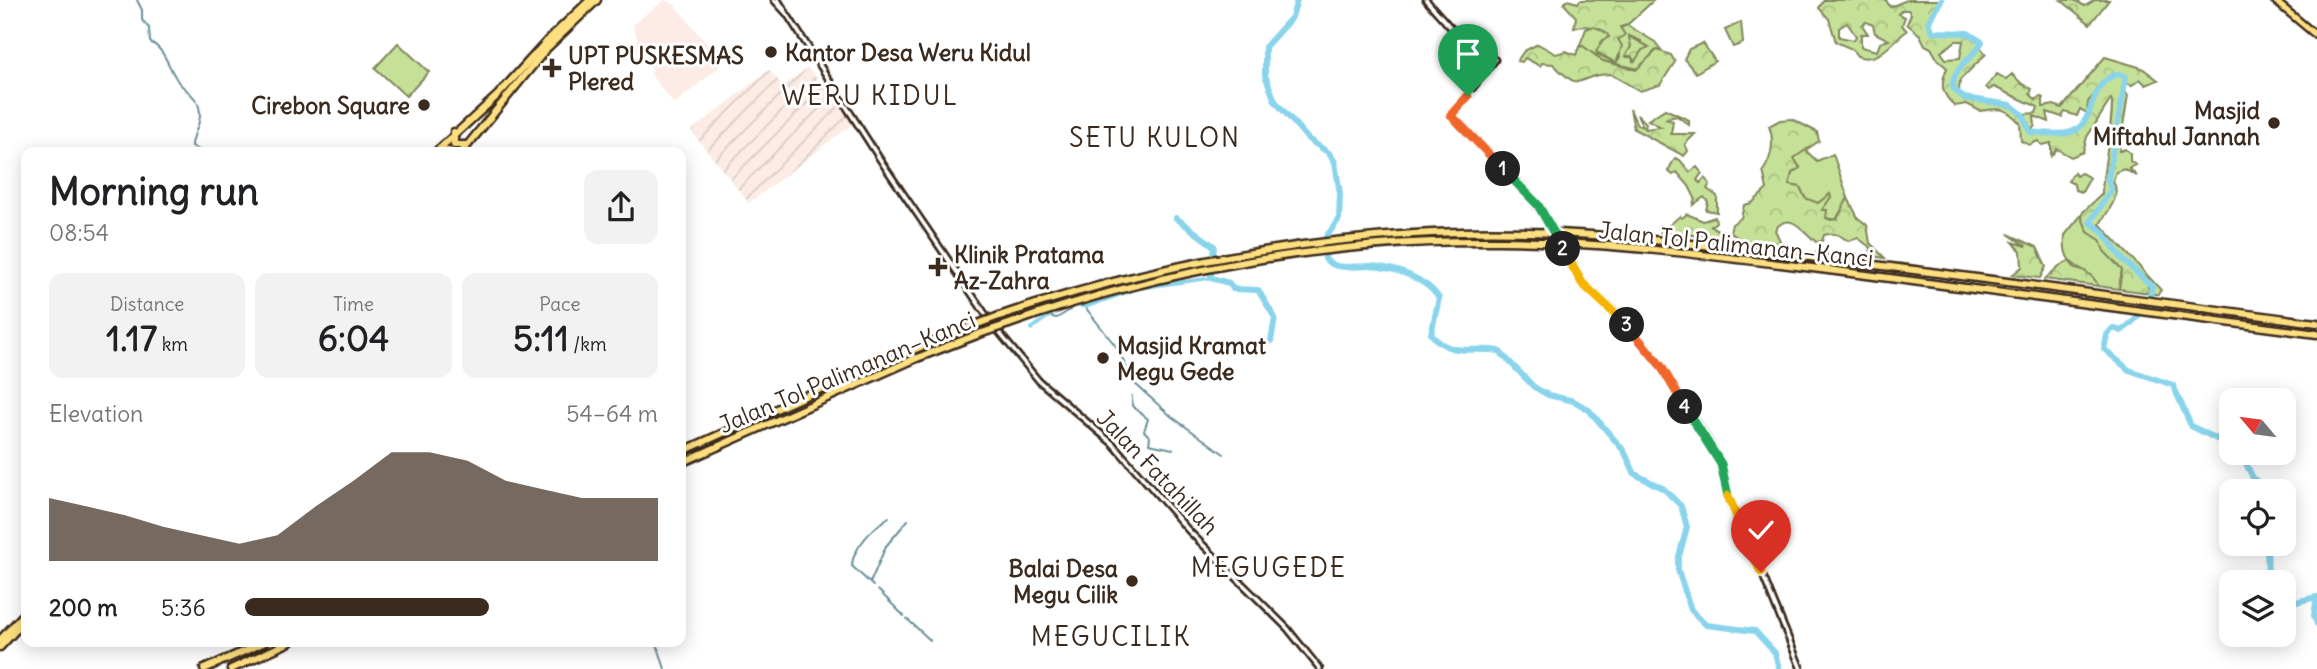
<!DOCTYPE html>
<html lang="en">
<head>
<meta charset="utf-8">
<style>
  :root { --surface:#fff; --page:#f2f2f2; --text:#202124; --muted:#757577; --accent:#3b2a1e }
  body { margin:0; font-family:Delius,sans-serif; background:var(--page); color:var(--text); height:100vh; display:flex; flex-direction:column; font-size:26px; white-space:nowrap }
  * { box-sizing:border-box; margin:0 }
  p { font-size:23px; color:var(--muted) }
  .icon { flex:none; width:38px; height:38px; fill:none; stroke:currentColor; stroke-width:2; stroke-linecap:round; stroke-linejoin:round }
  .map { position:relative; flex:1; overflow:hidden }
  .drawer { position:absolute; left:21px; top:147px; width:665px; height:500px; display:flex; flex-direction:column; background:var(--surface); border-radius:14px; box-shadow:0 4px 18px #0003 }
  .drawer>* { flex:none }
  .needle { width:46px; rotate:299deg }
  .tools { position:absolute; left:2219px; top:388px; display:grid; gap:14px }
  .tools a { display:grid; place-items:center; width:77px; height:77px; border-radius:14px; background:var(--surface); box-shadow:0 4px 18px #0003; font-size:35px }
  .pin { position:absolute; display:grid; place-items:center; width:60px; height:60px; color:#fff; margin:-72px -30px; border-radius:50% 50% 50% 0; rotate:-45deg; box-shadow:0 0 7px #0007 }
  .pin .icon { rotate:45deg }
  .km { position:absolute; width:35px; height:35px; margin:-18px; border-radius:50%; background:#222; color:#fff; font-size:19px; line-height:35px; text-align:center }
  .round { display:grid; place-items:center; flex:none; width:74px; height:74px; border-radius:14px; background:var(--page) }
  .head { display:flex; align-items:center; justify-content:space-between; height:119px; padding:0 28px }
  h1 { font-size:38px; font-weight:700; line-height:52px }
  .stats { display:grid; grid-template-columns:repeat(3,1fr); gap:10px; height:119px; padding:7px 28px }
  .stats div { display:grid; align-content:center; border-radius:14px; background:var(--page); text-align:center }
  .stats b { font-size:35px; font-weight:700 }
  .stats small { font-size:19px; font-weight:400 }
  .stats p { font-size:19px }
  .chart { height:196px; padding:14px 28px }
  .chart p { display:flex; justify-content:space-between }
  .chart svg { width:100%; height:126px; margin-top:7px; fill:var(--accent); opacity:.7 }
  ul { padding:0 28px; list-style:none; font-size:23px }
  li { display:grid; grid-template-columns:112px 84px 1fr; align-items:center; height:52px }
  li i { height:18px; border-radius:9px; background:var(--accent) }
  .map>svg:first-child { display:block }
</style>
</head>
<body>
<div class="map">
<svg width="2317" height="669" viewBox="0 0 2317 669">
  <defs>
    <pattern id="industrial-furrows" width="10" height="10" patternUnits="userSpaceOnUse" patternTransform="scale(1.75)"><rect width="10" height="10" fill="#fcece5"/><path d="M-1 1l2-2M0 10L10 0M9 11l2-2" fill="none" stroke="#d9cbc4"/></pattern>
    <pattern id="forest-crowns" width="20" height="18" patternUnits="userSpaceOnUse" patternTransform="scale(1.75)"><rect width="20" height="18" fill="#c5e198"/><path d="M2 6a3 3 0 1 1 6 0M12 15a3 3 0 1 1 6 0" fill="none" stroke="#aac183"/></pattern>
  </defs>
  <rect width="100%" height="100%" fill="#fff"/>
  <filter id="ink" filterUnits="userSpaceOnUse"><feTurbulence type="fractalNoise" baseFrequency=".0143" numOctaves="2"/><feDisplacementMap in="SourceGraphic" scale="14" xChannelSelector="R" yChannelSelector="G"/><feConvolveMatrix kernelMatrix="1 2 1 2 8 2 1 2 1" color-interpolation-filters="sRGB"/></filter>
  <g filter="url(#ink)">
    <path fill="#fcece5" d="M665,0L674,4L723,64L674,104L650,74L653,71L637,54V37L633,24Z"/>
    <path fill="url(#industrial-furrows)" d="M808,68L821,83L828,77L854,123L749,203L691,131L769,70L783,86Z"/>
    <g fill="#c5e198" stroke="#80865b" stroke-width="2" fill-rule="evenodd">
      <path d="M1627,25L1655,42L1662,51H1655L1639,69L1603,61L1583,46L1579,47L1586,29L1594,26L1607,33L1609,37L1602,41L1597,54L1616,63L1620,57L1618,39L1624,36L1620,28ZM1629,36L1641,41L1642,50L1633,61L1632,57H1627L1631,46Z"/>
      <path d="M398,43L429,72L406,96L375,68Z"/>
      <path d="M1804,149L1817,161L1833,154L1848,198L1836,220L1826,218L1822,210L1830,194L1817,204L1805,198L1800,187L1789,185L1792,173L1800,167L1793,159Z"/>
      <path d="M2083,213C2082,231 2094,230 2101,242C2108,252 2114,261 2122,270L2119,289L2098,286C2088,262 2061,274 2065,235Z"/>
    </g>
    <g fill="url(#forest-crowns)" stroke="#80865b" stroke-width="2" fill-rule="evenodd">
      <path d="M1567,0L1578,3L1580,0H1654L1627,25L1620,27L1625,35L1618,39L1622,46L1616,63L1596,52L1602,41L1609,37C1603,25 1583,25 1574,28L1576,17L1564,4Z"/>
      <path d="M1824,0H1886L1890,7L1907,0H1939L1928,22L1933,33L1967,34L1980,42C1972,58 1949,68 1952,88L1963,99L2011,107L2022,116L2030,133C2041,134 2057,136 2068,134C2098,129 2087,81 2118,75L2125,78L2106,178L2110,191L2089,222L2102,233L2122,261L2146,280L2150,293L2119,289L2122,270L2104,251L2100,240L2088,232L2082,218L2083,212L2102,194C2101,177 2116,107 2111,99L2087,137L2083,152L2071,157L2057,149L2051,156V143L2042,145L2038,141L2029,145L2021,141L2020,123C2004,106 2000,108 1980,111L1967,104L1955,106C1941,94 1940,84 1947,68L1938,60L1931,48L1925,45L1920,35L1907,24L1911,14L1908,10H1902L1898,14L1905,17L1902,25L1907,31C1891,42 1879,64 1857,56L1852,49L1836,42L1829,19L1819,8ZM1866,22L1873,25L1875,33L1889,40L1880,43L1877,51L1861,47V34H1868L1862,25ZM1847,23L1856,36L1854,40L1839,37V28ZM1956,41H1963L1960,58L1946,59L1941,52Z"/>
      <path d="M2061,0H2074L2085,6L2095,0H2109L2090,24Z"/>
      <path d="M1741,22L1743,43L1733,47L1725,30Z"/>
      <path d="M1629,36L1649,47L1642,50L1635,61L1631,56H1625L1631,47Z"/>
      <path d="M1703,43L1715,61L1696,73L1684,59L1689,49Z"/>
      <path d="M1538,44L1556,54L1566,51L1576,55L1579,47L1583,46L1603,61L1636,70L1657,50L1671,55L1675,62L1660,85L1640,91L1610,74C1573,75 1585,96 1553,64L1542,63L1540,66L1525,58L1522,62L1517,61L1524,51Z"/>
      <path d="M1980,47L1986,54L1960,80L1959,91L1954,87L1956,75Z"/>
      <path d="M2105,57L2142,68L2158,80L2146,85L2140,79L2132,85L2127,83V76L2112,74L2088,102L2087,113L2080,109L2077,116L2065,112L2062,117L2047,112L2049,122L2034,116L2035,126L2031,130H2028L2024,114L2036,113L2038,107L1994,87L1989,90L1986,87L1997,74L2006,79L2012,74L2022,84L2032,89L2030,94L2036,100L2040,96L2043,98V107L2054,105L2062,108Z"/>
      <path d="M2125,91L2128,95L2119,151L2125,149L2130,153V161L2136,165L2129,168L2137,176L2124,169L2116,172L2113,181C2122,197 2108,210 2100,224L2161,290L2158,294H2152L2153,286L2148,279L2124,260L2104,231L2091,222L2113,190L2109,178Z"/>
      <path d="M1630,109L1637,125L1643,127L1637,114L1646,123L1645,129L1661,127L1648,120L1665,109L1689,120V125L1677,116L1665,119L1673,121L1671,134H1695L1685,144L1688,151L1684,156L1634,129Z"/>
      <path d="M1792,119L1817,132L1819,141L1794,158L1800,168L1792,173L1789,185L1800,187L1805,198L1818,203L1830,194L1831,197L1822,210H1827L1826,218L1831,220L1837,219L1848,198L1858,218L1867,225L1870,243L1885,258L1870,256L1871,248L1858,238L1849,241C1838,235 1837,232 1824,235L1822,241L1816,242C1804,232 1789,209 1775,230L1782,245L1741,240L1730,232L1732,224L1741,218L1744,205L1752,203L1767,189L1763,171C1773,157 1774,138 1769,126L1780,120Z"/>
      <path d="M1675,158L1680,160L1690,172L1697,167L1702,173L1697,180L1700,183L1705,178L1710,184L1707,189L1717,196V212L1706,210L1708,202L1704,197L1693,205L1695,198L1689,186L1677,172L1673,175L1668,171Z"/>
      <path d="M2074,172L2076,176L2081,173L2090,178L2082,192L2075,190L2074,184L2068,181Z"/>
      <path d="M1687,214L1703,221L1715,217L1716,222L1711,226L1723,233L1725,238L1661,232L1680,216L1682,218Z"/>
      <path d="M2008,234L2037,247L2046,267L2040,278L2012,275L2022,267L2021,251L2013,242L2026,246Z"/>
      <path d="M2069,261L2075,268C2084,269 2095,277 2098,286L2045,279L2059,266Z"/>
    </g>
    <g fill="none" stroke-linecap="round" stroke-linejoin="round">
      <g stroke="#6a9099" stroke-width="2">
        <path d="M137,0L142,10V20L149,28L150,42C166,49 169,71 180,84C190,94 200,99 200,115C200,126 192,135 192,146L202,152"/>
        <path d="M2280,0L2317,31"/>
        <path d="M1046,316L1057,318L1078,305L1085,307L1118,349L1133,382L1172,417L1224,454"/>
        <path d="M1132,396V406L1148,419L1144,431L1150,437L1149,444L1173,449"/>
        <path d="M870,583L886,546L908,520"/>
        <path d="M873,586L852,566C852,548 875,526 889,517"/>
        <path d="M878,590L904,616"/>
        <path d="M907,619L930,640"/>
        <path d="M653,642L658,647L665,669"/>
      </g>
      <path stroke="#8ad4eb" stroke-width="3.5" d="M1031,329C1045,319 1067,300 1085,307L1139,288L1211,278"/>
      <g stroke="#8ad4eb" stroke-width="6">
        <path d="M1297,0L1292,17L1265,47V75L1275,101L1308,139L1329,153L1335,162L1340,194L1339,219L1326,237L1325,259C1337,272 1356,265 1372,266C1395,268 1426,278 1439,298L1431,334C1450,358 1473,346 1499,351L1534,387L1548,395L1574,401L1589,410L1624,451L1635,474L1664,489L1681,506L1687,527L1678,560V570L1691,610L1706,625L1755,631L1775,653L1779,669"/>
        <path d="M1941,0L1929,22L1933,32L1968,33L1982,42C1974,58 1951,68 1953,88L1964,98L2011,105L2023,115L2030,132C2041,133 2058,135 2068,133C2098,127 2086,80 2119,74L2126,77L2108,178L2111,190L2090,222L2103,232L2123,260L2152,286C2150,304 2136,321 2121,331L2113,328L2107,335L2104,349L2129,370L2173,385L2191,426L2231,446"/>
        <path d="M1176,218L1214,246L1211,278L1229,283L1233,289L1258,290L1275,318L1271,341"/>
        <path d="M2241,453L2253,478L2270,492"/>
        <path d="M2267,544L2268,583"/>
        <path d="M2284,602L2287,604L2317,597L2314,615L2317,624"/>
      </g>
      <g stroke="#3b2a1e" stroke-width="9">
        <g id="minor">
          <path d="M774,0L786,13"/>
          <path d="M778,0L883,164L986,315"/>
          <path d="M1426,0L1451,28L1495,60L1451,115L1522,186L1546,219"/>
          <path d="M1567,258L1582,283L1621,317L1661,366L1710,443L1721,464L1731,507L1757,561L1801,669"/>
          <path d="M998,331L1039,381L1113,444L1189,531L1287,628L1320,669"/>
        </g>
      </g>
      <g stroke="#3b2a1e" stroke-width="10">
        <path id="major" d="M2274,0L2317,36"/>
      </g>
      <g stroke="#3b2a1e" stroke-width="11">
        <g id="highway">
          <path d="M454,132V145H467"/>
          <path d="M439,149L452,152"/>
          <path d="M436,152L498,95L548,40L590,0"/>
          <path d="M462,152L547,48L597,0"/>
          <path d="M1002,315C1136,270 1274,243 1414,234C1543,225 1673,241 1800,256C1973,276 2145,301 2317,323"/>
          <path d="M1009,324C1164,269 1333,239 1498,241C1611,242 1724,257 1836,271C1996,291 2157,314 2317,334"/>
          <path d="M681,452L856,373L975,325"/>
          <path d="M681,463L917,358L982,333"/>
          <path d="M0,640L26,612"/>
          <path d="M0,647L26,619"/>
          <path d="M204,669L265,642"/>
          <path d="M231,669L290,642"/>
        </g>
      </g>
      <use href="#minor" stroke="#fff" stroke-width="3.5"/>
      <use href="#major" stroke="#fedf80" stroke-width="5"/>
      <use href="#highway" stroke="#fedf80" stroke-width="6"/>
      <g stroke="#3b2a1e" stroke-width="9" stroke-linecap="butt">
        <path id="minor-bridge" d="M1546,219L1567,258"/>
      </g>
      <g stroke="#3b2a1e" stroke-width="11" stroke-linecap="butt">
        <g id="highway-bridge">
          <path d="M975,325L1002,315"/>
          <path d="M982,333L1009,324"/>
        </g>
      </g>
      <use href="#minor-bridge" stroke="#fff" stroke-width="3.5"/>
      <use href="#highway-bridge" stroke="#fedf80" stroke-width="6"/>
    </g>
  </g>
  <g fill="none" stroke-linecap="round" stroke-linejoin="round" filter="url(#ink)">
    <g stroke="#fff" stroke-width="14">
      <path id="split-1" d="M1468,96L1451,115L1503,169"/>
    </g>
    <g stroke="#fff" stroke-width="14">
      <path id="split-2" d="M1503,169L1538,205L1563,249"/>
    </g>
    <g stroke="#fff" stroke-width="14">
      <path id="split-3" d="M1563,249L1582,283L1627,325"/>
    </g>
    <g stroke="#fff" stroke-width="14">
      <path id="split-4" d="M1627,325L1661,366L1685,407"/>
    </g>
    <g stroke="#fff" stroke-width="14">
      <path id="split-5" d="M1685,407L1721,464L1728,496"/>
    </g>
    <g stroke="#fff" stroke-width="14">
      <path id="split-6" d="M1728,496L1761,572"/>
    </g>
    <use href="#split-1" stroke="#f0652b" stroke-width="9"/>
    <use href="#split-2" stroke="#22a559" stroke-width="9"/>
    <use href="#split-3" stroke="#f5b400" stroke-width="9"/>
    <use href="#split-4" stroke="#f0652b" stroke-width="9"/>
    <use href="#split-5" stroke="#22a559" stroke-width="9"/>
    <use href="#split-6" stroke="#f5b400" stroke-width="9"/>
  </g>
  <g fill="#3b2a1e" stroke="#fff" stroke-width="2.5">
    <circle cx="771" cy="52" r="7"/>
    <path d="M548.5 57.5h7v7h7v7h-7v7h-7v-7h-7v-7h7z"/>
    <circle cx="424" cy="105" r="7"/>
    <circle cx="2274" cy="123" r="7"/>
    <path d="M934.5 256.5h7v7h7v7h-7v7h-7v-7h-7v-7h7z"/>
    <circle cx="1103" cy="358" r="7"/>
    <circle cx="1132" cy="581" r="7"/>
  </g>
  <g text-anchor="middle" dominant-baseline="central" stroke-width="6" stroke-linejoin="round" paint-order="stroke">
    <g font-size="23" font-weight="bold" fill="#3b2a1e" stroke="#fff" text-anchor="start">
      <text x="785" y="52">Kantor Desa Weru Kidul</text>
      <text x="568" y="55">UPT PUSKESMAS<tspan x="568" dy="26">Plered</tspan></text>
      <text x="410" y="105" text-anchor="end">Cirebon Square</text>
      <text x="2260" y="110" text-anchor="end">Masjid<tspan x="2260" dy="26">Miftahul Jannah</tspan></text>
      <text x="954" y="254">Klinik Pratama<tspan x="954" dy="26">Az-Zahra</tspan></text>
      <text x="1117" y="345">Masjid Kramat<tspan x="1117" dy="26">Megu Gede</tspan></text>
      <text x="1118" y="568" text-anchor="end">Balai Desa<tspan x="1118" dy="26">Megu Cilik</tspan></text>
    </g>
    <g font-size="23" fill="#3b2a1e" stroke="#fff">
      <text transform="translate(1736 244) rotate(6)">Jalan Tol Palimanan–Kanci</text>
      <text transform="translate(847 372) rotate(-23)">Jalan Tol Palimanan–Kanci</text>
      <text transform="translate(1158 472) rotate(46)">Jalan Fatahillah</text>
    </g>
    <g font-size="26" letter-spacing="2" fill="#3b2a1e" stroke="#fff">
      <text x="870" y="95">WERU KIDUL</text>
      <text x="1155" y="137">SETU KULON</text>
      <text x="1269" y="567">MEGUGEDE</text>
      <text x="1111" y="636">MEGUCILIK</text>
    </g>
  </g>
</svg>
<div class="tools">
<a><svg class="needle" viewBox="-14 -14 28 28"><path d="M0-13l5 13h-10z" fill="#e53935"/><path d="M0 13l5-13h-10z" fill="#757577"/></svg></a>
<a><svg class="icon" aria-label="locate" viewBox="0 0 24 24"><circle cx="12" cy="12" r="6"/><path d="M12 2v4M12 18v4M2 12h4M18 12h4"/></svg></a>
<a><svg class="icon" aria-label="layers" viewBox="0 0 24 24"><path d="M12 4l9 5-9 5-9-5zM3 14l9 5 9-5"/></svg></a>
</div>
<div class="pin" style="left:1468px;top:96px;background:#1e9e55"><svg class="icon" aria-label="arrive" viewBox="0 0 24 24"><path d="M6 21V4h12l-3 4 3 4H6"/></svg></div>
<div class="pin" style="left:1761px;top:572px;background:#d93025"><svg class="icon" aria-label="check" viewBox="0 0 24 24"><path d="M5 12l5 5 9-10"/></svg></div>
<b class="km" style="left:1503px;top:169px">1</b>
<b class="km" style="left:1563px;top:249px">2</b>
<b class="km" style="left:1627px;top:325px">3</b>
<b class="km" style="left:1685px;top:407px">4</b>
<section class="drawer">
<div class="head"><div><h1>Morning run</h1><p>08:54</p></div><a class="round"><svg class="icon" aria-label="share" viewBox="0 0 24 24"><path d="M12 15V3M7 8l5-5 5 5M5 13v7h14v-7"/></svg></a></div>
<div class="stats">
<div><p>Distance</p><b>1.17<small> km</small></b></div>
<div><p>Time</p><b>6:04</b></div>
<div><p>Pace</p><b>5:11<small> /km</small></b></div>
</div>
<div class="chart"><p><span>Elevation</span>54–64 m</p>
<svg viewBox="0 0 160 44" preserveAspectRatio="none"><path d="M0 44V22L10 25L20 28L30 32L40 35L50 38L60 35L70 25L80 16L90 6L100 6L110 9L120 16L130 19L140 22L150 22L160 22V44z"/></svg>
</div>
<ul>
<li><b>200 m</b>5:36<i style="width:59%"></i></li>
</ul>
</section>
</div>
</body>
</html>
